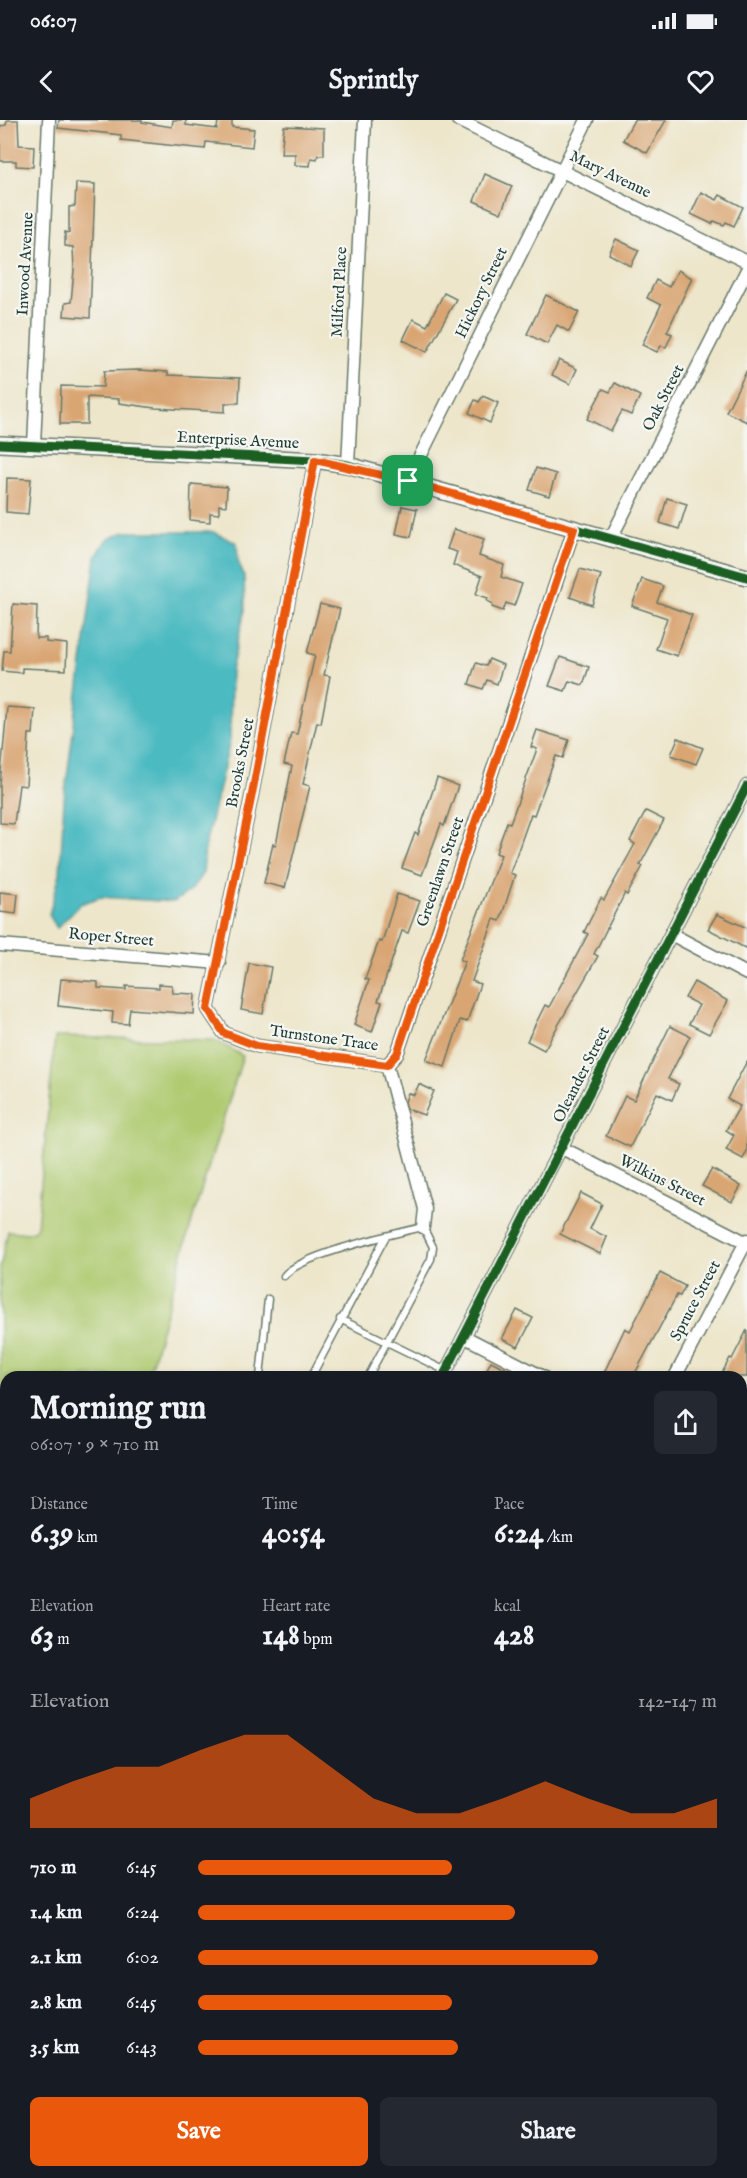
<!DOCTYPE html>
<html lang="en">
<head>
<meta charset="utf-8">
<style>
  :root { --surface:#171b24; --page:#242831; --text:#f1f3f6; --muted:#9ea1a6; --accent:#ea580c }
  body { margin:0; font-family:"IM FELL English",serif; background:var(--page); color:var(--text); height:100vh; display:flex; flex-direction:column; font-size:22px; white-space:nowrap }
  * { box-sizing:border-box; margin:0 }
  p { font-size:20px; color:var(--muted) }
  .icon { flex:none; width:33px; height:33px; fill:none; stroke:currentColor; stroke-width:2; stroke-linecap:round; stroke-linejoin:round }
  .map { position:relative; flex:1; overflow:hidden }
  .details { position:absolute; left:0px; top:1251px; width:747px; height:807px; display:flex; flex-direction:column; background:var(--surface); border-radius:18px 18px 0 0; box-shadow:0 3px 9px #0003 }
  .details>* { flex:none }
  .pin { position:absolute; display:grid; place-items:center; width:51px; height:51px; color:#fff; margin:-26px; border-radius:12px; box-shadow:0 3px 9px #0006 }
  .round { display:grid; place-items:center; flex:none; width:63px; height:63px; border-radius:9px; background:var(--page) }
  .head { display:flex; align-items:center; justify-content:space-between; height:102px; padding:0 30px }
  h1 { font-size:33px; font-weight:700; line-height:45px }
  .figures { display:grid; grid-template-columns:repeat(3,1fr); gap:9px; height:102px; padding:6px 30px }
  .figures div { display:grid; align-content:center }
  .figures b { font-size:30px; font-weight:700 }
  .figures small { font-size:16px; font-weight:400 }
  .figures p { font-size:16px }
  .chart { height:168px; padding:12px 30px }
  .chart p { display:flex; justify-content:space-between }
  .chart svg { width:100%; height:108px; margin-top:6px; fill:var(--accent); opacity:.7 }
  .cta { display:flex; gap:12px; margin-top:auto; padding:12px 30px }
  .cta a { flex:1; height:69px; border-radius:9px; background:var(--accent); color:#fff; font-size:24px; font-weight:700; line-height:69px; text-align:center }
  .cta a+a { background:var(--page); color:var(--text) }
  ul { padding:0 30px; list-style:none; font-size:20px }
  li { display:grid; grid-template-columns:96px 72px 1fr; align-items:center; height:45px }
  li i { height:15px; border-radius:8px; background:var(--accent) }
  .status { display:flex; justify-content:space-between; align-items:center; height:42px; padding:0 30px; background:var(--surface); direction:ltr }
  .status svg { height:16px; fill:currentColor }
  header { display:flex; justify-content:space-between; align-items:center; height:78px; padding:0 30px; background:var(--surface); font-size:27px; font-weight:700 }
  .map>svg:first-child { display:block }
</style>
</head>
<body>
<div class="status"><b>06:07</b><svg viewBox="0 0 49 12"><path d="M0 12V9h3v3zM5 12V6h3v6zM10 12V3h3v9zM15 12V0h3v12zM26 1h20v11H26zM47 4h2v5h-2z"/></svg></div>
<header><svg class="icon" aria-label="back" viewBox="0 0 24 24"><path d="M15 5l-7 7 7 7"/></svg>Sprintly<svg class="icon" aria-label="heart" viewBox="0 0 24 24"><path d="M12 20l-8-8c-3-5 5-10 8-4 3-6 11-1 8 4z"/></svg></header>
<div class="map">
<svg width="747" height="2058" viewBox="0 0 747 2058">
  <rect width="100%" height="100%" fill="#f6f6f2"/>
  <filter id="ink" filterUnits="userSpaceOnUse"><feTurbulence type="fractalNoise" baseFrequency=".0167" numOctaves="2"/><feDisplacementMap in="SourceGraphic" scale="12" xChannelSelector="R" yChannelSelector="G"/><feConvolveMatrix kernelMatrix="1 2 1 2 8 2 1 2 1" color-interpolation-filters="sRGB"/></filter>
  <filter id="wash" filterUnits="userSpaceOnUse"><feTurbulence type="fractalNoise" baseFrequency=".008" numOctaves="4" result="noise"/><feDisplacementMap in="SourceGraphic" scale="24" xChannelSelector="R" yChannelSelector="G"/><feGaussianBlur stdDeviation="1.35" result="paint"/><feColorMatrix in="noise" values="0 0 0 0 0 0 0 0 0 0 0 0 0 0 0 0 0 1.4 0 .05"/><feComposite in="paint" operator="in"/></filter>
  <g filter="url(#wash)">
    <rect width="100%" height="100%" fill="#ede6cb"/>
    <g fill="#afca71" stroke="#678452" stroke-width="1.5">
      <path d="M55,917L215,920L243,936L193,1097L148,1257H6V1314L0,1313V1148L8,1111L28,1113L35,1110L37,1106Z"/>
      <rect x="741" y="1617" width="6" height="152"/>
    </g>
    <path fill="#4bbac1" stroke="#357c7a" stroke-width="1.5" d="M124,412H213L237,423L238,441L244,456L245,490L231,551L230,621L205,726L203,753L191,770L174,782L101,777L80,784L57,808L49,795L60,754L64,680L96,437L106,420Z"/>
    <g id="blocks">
      <g fill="#d9a673">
        <path d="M7,0H18L19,25L34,26L33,47L16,46V41H0V6L6,5Z"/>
        <path d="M59,0H142V2L172,7L173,0H186V5L217,9L218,0H232V7L254,9L252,27L206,22L205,29L121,20V15L58,8Z"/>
        <path d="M634,0H666L647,33L623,20Z"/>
        <path d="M284,6L324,8V35H318L317,39L311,38L310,46L295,45V34H281Z"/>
        <path d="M485,54L512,66L501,93L474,81Z"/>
        <path d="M76,63L95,64L90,198L64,196L65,183L71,182L74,150L73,127L65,126V112L69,113V87L75,86Z"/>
        <path d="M701,72L717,80L720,75L743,87L734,106L726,102L724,105L714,101L712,104L691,94Z"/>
        <path d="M616,119L639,130L631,146L609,134Z"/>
        <path d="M678,150L692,158L667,212L672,214L666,227L661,226L657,232L642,225L661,185L647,178L656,160L669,167Z"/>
        <path d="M444,173L456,179L427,232L403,220L413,199L427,206Z"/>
        <path d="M546,175L579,192L569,212L557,205L547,224L527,214Z"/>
        <path d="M559,240L577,249L570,264L552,255Z"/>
        <path d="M140,250L168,252V255L240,258L239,283H225V292L155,288L119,283V279L87,277V304H60L61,266L103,267L104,251Z"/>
        <path d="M747,250V302L726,292Z"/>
        <path d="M615,263L640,276L631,295L622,291L611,311L587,299L603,269L610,272Z"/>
        <path d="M483,276L498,283L490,303L469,293L475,280L479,282Z"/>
        <path d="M536,348L556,354L549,376L529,370Z"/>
        <path d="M7,358L31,359L28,394L6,392Z"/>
        <path d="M191,364L227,367L226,386L219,385V394L210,393V402L190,400Z"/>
        <path d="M667,378L687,384L679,409L660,403Z"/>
        <path d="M402,386L417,389L411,417L396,414Z"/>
        <path d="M454,409L484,419L479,436L504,445L501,457L522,464L514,486L506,483L503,491L492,487L493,484L487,481L488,478L476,474L482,456L453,445L457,432L447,429Z"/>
        <path d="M580,449L601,455L592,485L570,477Z"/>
        <path d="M642,459L663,466L657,482L692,495L677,536L656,529L667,498L632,486Z"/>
        <path d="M13,484L37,486L36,518H46V522L67,524L66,550L22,548V553L2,551L4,531H10Z"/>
        <path d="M320,484L340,489L324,555L330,556L321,603L317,602L303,664L310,666L285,768L264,763L273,724L276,725L292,646L284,644L291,613L297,614L315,535L307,533Z"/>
        <path d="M560,537L589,547L583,565L569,561L565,571L549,566Z"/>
        <path d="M489,539L503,545L497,564L487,560L483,569L469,564L476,543L486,546Z"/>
        <path d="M7,587L35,589L33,614H29L26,666L19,665L14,704L0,703V665Z"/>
        <path d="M537,610L569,620L563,638L556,636L534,695L531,694L510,753L515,755L500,801L494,799L472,861L480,864L467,902L460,900L445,947L426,940L465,841L460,840L501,735L496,733L507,702L510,703L537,629L531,627Z"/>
        <path d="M678,618L703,628L696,644L671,635Z"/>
        <path d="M437,658L458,666L444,706L441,704L422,755L402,748L415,713L418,715Z"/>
        <path d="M646,691L664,700L640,745L643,746L627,775L625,773L594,834L598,836L544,930L527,921L545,885L549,887L588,814L584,812L601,778L604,780L635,724L630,721Z"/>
        <path d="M0,772L18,774L16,794L0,792Z"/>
        <path d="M397,774L420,781L408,813L402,811L378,881L382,882L372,912L354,905L369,860L365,859L379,821L382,822Z"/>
        <path d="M717,794L747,808V829L708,809Z"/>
        <path d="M249,843L271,847L263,894L241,890Z"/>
        <path d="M61,859L98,862V868L126,870V866L159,868V864L172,865L173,873L195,874L194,894L130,889L128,904L112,903L113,892L58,886Z"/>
        <path d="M694,862L728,881L709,914L689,904L699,885L685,878Z"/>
        <path d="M670,906L690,916L668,959L679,964L672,980L657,973L630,1027L606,1016L625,976L634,980Z"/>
        <path d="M747,941V1031L743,1039L726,1030L734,1015L726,1010L740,986L727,979Z"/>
        <path d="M419,964L434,971L424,995L407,989L405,982L408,973L414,975Z"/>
        <path d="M712,1049L741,1066L732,1082L702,1066Z"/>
        <path d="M581,1073L602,1084L590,1109L607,1117L600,1134L560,1114Z"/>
        <path d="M660,1153L685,1166L680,1176L677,1175L633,1257H602L625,1208L630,1211Z"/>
        <path d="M517,1190L533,1198L518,1227L502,1219Z"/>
        <path d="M747,1210V1257H720L730,1238L732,1239Z"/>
        <path d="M491,1241L522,1257H483Z"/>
      </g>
    </g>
  </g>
  <g filter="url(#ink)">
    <use href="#blocks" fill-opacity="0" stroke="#677869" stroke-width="1.5"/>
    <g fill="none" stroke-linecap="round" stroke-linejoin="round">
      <g stroke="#677869" stroke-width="9">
        <g id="service">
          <path d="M284,1156C299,1135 394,1114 423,1107L433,1127L431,1139L368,1257"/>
          <path d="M340,1199L446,1251"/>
          <path d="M260,1257L268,1179"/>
          <path d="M311,1257L386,1116"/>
        </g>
      </g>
      <g stroke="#677869" stroke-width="15">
        <g id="minor">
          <path d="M458,0L747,142"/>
          <path d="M34,325L49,0"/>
          <path d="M315,340L252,674L208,889L224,913L257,926L387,945"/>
          <path d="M348,345L365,0"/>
          <path d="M408,361L587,0"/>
          <path d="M610,420L747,150"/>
          <path d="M671,814L747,854"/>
          <path d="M0,825L219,843"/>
          <path d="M387,945L397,934L574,409"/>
          <path d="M387,945L425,1089L423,1107"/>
          <path d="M562,1028L747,1123"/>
          <path d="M465,1217L543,1257"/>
          <path d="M443,1257L747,666"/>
          <path d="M675,1257L747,1120"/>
          <path d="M0,1411L6,1406"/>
          <path d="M0,1488L6,1489"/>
          <path d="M741,1519L747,1520"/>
          <path d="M40,2058L41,2052"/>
          <path d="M433,2058L434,2052"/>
          <path d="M644,2058L645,2052"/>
        </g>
      </g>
      <g stroke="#677869" stroke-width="18">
        <g id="tertiary">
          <path d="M0,324L315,340L348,345L747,457"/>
          <path d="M0,1590H6"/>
          <path d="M741,1604L747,1603"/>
        </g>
      </g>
      <use href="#service" stroke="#fff" stroke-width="6"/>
      <use href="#minor" stroke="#fff" stroke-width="12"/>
      <use href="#tertiary" stroke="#fff" stroke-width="15"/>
      <g stroke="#f6f6f2" stroke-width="13">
        <g id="cycleway">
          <path d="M0,324L315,340L348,345L747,457"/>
          <path d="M315,340L252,674L208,889L224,913L257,926L387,945"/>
          <path d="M443,1257L747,666"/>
        </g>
      </g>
      <use href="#cycleway" stroke="#1b5e20" stroke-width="9"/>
    </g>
  </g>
  <g fill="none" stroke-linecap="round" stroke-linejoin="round" filter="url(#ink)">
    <g stroke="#fff" stroke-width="12">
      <path id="route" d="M315,340L408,361L574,409L397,934L387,945L257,926L224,913L208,889L252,674Z"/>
    </g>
    <use href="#route" stroke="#ea580c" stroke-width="8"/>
  </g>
  <g text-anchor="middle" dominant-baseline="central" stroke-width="4.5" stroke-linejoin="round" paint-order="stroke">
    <g font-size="16" fill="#1f3d34" stroke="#f6f6f2">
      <text transform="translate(610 55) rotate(26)">Mary Avenue</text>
      <text transform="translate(26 144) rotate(-87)">Inwood Avenue</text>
      <text transform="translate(340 172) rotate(-87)">Milford Place</text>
      <text transform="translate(482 173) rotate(-64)">Hickory Street</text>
      <text transform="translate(664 278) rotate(-63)">Oak Street</text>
      <text transform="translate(238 321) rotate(3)">Enterprise Avenue</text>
      <text transform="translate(241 643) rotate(-79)">Brooks Street</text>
      <text transform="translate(441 752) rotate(-71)">Greenlawn Street</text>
      <text transform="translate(111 818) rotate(5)">Roper Street</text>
      <text transform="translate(324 919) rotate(8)">Turnstone Trace</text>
      <text transform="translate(582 955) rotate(-63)">Oleander Street</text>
      <text transform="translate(662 1061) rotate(27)">Wilkins Street</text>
      <text transform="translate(696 1181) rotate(-62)">Spruce Street</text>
    </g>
  </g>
</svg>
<div class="pin" style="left:408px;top:361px;background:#1e9e55"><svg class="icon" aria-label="arrive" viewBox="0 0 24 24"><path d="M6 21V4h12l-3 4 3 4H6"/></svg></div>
<section class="details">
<div class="head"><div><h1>Morning run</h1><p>06:07 · 9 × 710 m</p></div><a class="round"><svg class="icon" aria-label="share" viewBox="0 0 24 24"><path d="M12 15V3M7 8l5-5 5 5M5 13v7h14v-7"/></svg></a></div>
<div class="figures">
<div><p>Distance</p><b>6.39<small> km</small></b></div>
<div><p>Time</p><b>40:54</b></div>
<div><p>Pace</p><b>6:24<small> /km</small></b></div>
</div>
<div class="figures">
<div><p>Elevation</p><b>63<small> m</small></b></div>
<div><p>Heart rate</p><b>148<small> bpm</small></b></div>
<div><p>kcal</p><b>428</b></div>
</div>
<div class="chart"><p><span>Elevation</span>142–147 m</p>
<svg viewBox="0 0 160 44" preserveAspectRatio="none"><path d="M0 44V32L10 25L20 19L30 19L40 12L50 6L60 6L70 19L80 32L90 38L100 38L110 32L120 25L130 32L140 38L150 38L160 32V44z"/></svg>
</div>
<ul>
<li><b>710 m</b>6:45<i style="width:49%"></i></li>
<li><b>1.4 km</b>6:24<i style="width:61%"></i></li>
<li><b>2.1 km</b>6:02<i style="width:77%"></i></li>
<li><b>2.8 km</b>6:45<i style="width:49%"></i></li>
<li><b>3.5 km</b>6:43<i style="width:50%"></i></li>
</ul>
<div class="cta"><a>Save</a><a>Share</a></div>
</section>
</div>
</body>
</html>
